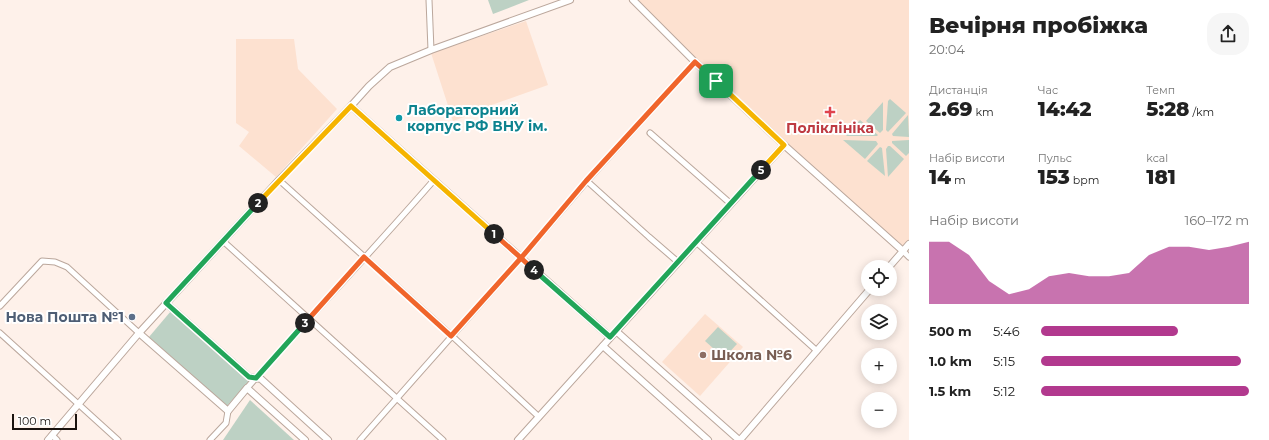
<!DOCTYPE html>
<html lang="uk">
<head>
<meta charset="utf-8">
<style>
  :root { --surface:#fff; --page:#f6f6f6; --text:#222; --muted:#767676; --accent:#b2398e }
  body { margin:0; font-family:Montserrat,sans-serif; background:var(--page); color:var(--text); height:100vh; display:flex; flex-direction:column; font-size:15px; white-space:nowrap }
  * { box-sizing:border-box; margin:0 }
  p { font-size:13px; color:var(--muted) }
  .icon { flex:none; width:22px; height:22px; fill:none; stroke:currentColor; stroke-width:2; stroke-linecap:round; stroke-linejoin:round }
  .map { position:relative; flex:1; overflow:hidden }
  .sheet { display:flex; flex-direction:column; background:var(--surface); width:360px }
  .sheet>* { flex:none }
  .buttons { position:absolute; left:861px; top:260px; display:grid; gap:8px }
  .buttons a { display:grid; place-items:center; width:36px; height:36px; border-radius:50%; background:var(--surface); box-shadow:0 2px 10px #0003; font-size:20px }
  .scale { position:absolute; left:12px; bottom:10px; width:65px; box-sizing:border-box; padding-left:4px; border:2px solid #1a130f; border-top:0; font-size:11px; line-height:14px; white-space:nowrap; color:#1a130f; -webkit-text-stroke:3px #fff; paint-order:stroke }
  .pin { position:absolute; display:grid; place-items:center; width:34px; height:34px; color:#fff; margin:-17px; border-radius:8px; box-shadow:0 2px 6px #0006 }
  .km { position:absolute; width:20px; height:20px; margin:-10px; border-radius:50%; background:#222; color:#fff; font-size:11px; line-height:20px; text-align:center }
  .round { display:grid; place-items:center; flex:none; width:42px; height:42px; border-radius:16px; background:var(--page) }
  .headline { display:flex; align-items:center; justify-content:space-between; height:68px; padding:0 20px }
  h1 { font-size:22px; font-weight:800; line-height:30px }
  .figures { display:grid; grid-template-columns:repeat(3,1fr); gap:6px; height:68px; padding:4px 20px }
  .figures div { display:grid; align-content:center }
  .figures b { font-size:20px; font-weight:800 }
  .figures small { font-size:11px; font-weight:400 }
  .figures p { font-size:11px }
  .chart { height:112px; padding:8px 20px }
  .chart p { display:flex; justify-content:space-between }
  .chart svg { width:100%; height:72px; margin-top:4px; fill:var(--accent); opacity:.7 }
  ul { padding:0 20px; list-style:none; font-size:13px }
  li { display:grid; grid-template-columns:64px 48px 1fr; align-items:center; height:30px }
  li i { height:10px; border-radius:5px; background:var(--accent) }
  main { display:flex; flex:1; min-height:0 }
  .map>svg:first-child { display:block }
</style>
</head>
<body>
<main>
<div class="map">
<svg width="909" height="440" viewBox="0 0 909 440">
  <rect width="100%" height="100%" fill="#fef1ea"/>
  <g fill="#fde1d0">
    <path d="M635,0H909V241L902,249L774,134Z"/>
    <path d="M526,21L548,85L486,107V109L453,121L431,53Z"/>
    <path d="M236,39H294L298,69L337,109L276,177L239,146L249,132L236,123Z"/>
    <path d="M705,314L743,347L700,396L662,362Z"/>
  </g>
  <g fill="#bdd1c4">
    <path d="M488,0H529L493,14Z"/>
    <path d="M890,99L906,113L888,132L886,130L888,101Z"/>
    <path d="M883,102V130L880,133L866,121Z"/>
    <path d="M908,115L909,137L893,136L892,134Z"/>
    <path d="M860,120L878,135L877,136H847L846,135Z"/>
    <path d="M843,140L876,141L878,144L865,159Z"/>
    <path d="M892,141L909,140V153L906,156L892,143Z"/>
    <path d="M888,146H890L904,159L888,177L886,149Z"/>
    <path d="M880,147L882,148L885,176L867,161Z"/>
    <path d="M171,311L250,380L227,406L149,337Z"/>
    <path d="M718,327L737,344L724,358L705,341Z"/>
    <path d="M250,400L294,440H223Z"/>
  </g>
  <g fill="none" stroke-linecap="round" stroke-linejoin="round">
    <g stroke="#bba79c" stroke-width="7">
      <g id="minor">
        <path d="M429,0L431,50"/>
        <path d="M650,133L731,204"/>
        <path d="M279,180L451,335L539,417"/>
        <path d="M587,181L649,237L678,262"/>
        <path d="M223,241L443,440"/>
        <path d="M696,242L817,351"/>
        <path d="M903,251L909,257"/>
        <path d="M0,306L42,261L55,262L67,267L139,333"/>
        <path d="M0,333L118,440"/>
        <path d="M247,388C309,318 373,250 434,180"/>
        <path d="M52,435L57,440"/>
        <path d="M210,440L226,423L228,411"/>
        <path d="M360,440L521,258L587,181L695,62"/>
      </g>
    </g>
    <g stroke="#bba79c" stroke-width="8">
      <g id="tertiary">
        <path d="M633,0L695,62L784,145L903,251"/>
        <path d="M351,106L610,337"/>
        <path d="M889,267L909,244"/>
        <path d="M166,303L249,377L261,379L328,440"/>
        <path d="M616,331L739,440"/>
        <path d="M139,333L228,411L247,388L305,440"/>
        <path d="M603,346L708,440"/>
        <path d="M48,440L139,333L279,180L351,106L369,86L390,67L431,50L570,0"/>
        <path d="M518,440L784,145"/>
        <path d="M740,440L870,289"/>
      </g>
    </g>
    <use href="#minor" stroke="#fff" stroke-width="5"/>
    <use href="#tertiary" stroke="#fff" stroke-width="6"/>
  </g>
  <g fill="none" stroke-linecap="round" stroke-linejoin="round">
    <g stroke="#fff" stroke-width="8">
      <path id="split-1" d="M494,234L521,258L586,181L695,62L716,81"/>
    </g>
    <g stroke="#fff" stroke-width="8">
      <path id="split-2" d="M258,203L351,106L494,234"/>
    </g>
    <g stroke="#fff" stroke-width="8">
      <path id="split-3" d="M258,203L166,303L249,377L256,378L305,323"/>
    </g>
    <g stroke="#fff" stroke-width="8">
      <path id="split-4" d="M305,323L364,257L451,336L521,258L534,270"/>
    </g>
    <g stroke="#fff" stroke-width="8">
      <path id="split-5" d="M534,270L610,337L761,170"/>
    </g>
    <g stroke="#fff" stroke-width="8">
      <path id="split-6" d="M716,81L784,145L761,170"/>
    </g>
    <use href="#split-1" stroke="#f0652b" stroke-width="5"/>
    <use href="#split-2" stroke="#f5b400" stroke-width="5"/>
    <use href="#split-3" stroke="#22a559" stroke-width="5"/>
    <use href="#split-4" stroke="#f0652b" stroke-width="5"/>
    <use href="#split-5" stroke="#22a559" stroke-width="5"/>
    <use href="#split-6" stroke="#f5b400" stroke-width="5"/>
  </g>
  <path fill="#e0444e" stroke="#fff" stroke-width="1.5" d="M828 106h4v4h4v4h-4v4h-4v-4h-4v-4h4z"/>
  <circle fill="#0f9aa8" stroke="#fff" stroke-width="1.5" cx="399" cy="118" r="4"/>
  <circle fill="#5c6f8a" stroke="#fff" stroke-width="1.5" cx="132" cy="317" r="4"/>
  <circle fill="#8d6e63" stroke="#fff" stroke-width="1.5" cx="703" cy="355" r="4"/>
  <g text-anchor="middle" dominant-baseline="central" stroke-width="4" stroke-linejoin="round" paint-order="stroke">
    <g font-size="14" font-weight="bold" fill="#0d838f" stroke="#fff" text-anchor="start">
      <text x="407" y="110">Лабораторний<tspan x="407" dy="16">корпус РФ ВНУ ім.</tspan></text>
    </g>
    <g font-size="14" font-weight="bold" fill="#be3a42" stroke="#fff">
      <text x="830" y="128">Поліклініка</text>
    </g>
    <g font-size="14" font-weight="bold" fill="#4e5e75" stroke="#fff" text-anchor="end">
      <text x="124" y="317">Нова Пошта №1</text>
    </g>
    <g font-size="14" font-weight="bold" fill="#785e54" stroke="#fff" text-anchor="start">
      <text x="711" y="355">Школа №6</text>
    </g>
  </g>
</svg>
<div class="buttons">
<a><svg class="icon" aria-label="locate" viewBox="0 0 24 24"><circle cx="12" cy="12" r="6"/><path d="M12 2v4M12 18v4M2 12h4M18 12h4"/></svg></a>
<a><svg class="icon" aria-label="layers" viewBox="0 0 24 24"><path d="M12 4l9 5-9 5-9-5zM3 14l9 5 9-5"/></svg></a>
<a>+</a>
<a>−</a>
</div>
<div class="scale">100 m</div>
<div class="pin" style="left:716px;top:81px;background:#1e9e55"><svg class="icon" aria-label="arrive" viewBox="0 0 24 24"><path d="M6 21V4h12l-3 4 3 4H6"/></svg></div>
<b class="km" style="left:494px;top:234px">1</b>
<b class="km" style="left:258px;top:203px">2</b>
<b class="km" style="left:305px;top:323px">3</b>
<b class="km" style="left:534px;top:270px">4</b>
<b class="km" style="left:761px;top:170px">5</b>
</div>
<section class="sheet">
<div class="headline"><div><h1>Вечірня пробіжка</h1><p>20:04</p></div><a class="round"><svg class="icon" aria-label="share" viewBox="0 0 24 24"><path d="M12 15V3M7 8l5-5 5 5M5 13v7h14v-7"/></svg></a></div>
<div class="figures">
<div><p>Дистанція</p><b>2.69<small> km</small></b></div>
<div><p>Час</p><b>14:42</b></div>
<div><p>Темп</p><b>5:28<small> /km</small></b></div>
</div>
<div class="figures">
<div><p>Набір висоти</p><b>14<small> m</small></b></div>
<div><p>Пульс</p><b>153<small> bpm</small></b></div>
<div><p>kcal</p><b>181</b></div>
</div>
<div class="chart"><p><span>Набір висоти</span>160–172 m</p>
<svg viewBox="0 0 160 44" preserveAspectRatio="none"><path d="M0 44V6L10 6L20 14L30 30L40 38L50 35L60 27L70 25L80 27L90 27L100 25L110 14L120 9L130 9L140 11L150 9L160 6V44z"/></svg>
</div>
<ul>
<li><b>500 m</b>5:46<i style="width:66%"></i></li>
<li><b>1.0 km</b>5:15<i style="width:96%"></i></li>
<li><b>1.5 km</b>5:12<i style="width:100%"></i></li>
</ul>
</section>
</main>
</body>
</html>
